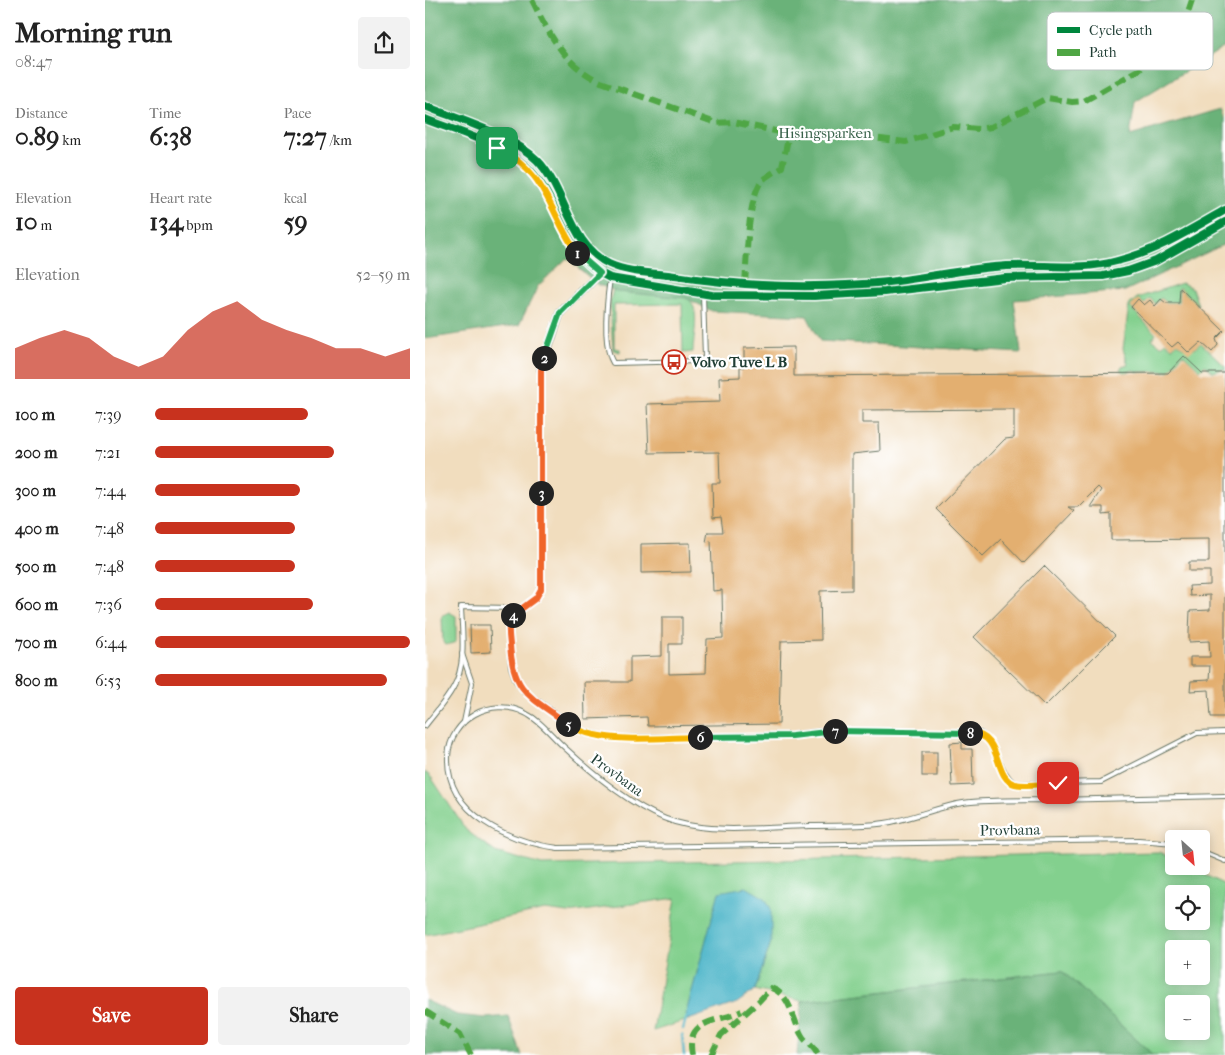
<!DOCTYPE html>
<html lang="en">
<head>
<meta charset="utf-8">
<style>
  :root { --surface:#fff; --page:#f2f2f2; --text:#222; --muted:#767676; --accent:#c8321e }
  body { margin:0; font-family:"IM FELL French Canon",serif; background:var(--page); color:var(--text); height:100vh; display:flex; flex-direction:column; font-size:19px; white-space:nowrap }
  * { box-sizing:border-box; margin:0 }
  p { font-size:16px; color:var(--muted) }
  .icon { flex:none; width:28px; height:28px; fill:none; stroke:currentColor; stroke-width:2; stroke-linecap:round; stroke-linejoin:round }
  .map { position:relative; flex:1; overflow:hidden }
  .drawer { display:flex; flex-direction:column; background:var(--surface); width:425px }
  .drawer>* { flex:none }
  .needle { width:32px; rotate:153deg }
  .fabs { position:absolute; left:740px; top:830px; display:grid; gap:10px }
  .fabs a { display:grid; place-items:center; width:45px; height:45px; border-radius:5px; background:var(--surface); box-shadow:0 2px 12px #0003; font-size:25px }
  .pin { position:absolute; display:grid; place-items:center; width:42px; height:42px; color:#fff; margin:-21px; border-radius:10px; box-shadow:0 2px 8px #0006 }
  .km { position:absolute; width:25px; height:25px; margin:-12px; border-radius:50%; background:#222; color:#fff; font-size:14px; line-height:25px; text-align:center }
  .round { display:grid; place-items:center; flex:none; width:52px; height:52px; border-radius:5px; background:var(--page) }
  .head { display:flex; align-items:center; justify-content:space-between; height:85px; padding:0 15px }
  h1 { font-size:28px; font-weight:800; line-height:38px }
  .stats { display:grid; grid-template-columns:repeat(3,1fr); gap:8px; height:85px; padding:5px 15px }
  .stats div { display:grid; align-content:center }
  .stats b { font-size:25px; font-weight:800 }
  .stats small { font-size:14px; font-weight:400 }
  .stats p { font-size:14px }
  .chart { height:140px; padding:10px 15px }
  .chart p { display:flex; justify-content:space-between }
  .chart svg { width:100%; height:90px; margin-top:5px; fill:var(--accent); opacity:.7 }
  .action { display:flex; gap:10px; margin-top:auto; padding:10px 15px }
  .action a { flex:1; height:58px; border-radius:5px; background:var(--accent); color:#fff; font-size:20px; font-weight:800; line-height:58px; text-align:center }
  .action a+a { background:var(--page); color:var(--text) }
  ul { padding:0 15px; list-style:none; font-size:16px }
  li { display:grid; grid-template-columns:80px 60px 1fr; align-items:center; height:38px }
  li i { height:12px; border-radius:6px; background:var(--accent) }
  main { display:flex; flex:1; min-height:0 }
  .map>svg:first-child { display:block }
</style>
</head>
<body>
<main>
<section class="drawer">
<div class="head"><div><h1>Morning run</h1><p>08:47</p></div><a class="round"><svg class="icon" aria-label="share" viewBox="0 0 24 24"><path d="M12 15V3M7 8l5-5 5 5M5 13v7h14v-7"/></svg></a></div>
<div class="stats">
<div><p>Distance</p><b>0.89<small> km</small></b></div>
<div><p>Time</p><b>6:38</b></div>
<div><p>Pace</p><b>7:27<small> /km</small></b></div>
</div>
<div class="stats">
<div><p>Elevation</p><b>10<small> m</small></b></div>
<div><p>Heart rate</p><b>134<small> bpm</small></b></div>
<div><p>kcal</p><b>59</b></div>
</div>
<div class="chart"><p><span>Elevation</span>52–59 m</p>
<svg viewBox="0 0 160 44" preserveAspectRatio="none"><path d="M0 44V29L10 24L20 20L30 24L40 33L50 38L60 33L70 20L80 11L90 6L100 15L110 20L120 24L130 29L140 29L150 33L160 29V44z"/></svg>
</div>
<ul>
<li><b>100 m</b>7:39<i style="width:60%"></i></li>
<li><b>200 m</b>7:21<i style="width:70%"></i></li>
<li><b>300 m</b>7:44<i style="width:57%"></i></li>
<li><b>400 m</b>7:48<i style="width:55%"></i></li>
<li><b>500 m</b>7:48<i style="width:55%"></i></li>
<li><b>600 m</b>7:36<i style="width:62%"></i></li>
<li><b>700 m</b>6:44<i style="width:100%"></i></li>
<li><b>800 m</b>6:53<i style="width:91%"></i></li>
</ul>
<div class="action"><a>Save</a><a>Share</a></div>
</section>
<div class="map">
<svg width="800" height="1055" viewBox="0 0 800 1055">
  <rect width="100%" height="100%" fill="#fff"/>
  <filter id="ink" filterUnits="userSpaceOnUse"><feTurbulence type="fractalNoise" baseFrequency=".02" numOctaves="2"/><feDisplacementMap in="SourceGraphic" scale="10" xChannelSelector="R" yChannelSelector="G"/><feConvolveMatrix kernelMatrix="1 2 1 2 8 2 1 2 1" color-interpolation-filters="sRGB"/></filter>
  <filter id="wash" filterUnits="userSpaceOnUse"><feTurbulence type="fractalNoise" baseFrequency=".0096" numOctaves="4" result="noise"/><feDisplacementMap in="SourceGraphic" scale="20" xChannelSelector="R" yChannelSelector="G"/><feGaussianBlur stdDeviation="1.12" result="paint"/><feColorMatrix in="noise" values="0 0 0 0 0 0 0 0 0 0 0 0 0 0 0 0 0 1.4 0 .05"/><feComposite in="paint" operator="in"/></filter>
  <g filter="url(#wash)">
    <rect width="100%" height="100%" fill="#f1ddbe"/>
    <g fill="#83d08e" stroke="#518661" fill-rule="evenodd">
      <path d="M757,283L767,288L773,305L754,287L753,302H741L736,298L730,304L725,298L719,304L713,299L705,307L731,334L727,339L736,346L740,342L747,348L753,343L758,348L763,344L769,349L776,343L800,366V372L799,369L788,372L780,365L775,370L758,354L744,371L713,372L709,370L700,373L695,370L697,366L703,364L698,349L704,305L712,298Z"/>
      <path d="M188,290L261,297C277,306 268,336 268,352L258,353L257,304L189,305V348L195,349V352L188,350L185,301Z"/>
      <path d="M24,612L31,616V642L21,645L18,642L17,616Z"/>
      <path d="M0,772L6,777L41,830L70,852L117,865L734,852L749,860V866H762L800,885V1055H728L637,971L377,1001L330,990L346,942L294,893L261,1013L263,1020L228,1031L251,898L143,913L120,910L0,935ZM749,894H776V921H749ZM749,949H776V976H749ZM749,1004H776V1031H749Z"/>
    </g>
    <g fill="#6ab279" stroke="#447856">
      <path d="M0,0H800V47L710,102L705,136L795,109L800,120V244L700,291L589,300L596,353L395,341L382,316L287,311L261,298L193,292L172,284L142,258L113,286L94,325L0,339Z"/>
      <path d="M637,971L728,1055H372L377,1001Z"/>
      <path d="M0,1000L32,1015L61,1018L83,1016L97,1055H0Z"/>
    </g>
    <path fill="#4ab4c8" stroke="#34787e" d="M321,887L340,898L346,909V942L330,990L312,1003L263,1020L261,1013L294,892Z"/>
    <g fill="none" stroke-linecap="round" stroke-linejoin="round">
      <g stroke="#4ab4c8" stroke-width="2.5">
        <path d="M258,1029L262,1016"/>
        <path d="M257,1035L259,1055"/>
      </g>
    </g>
    <g id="blocks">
      <g fill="#e3af70">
        <path d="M755,288L799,331L791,339L793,345L787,352L776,342L764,353L753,342L747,347L706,307L713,299L719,305L725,300L730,306L736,299L741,303H754Z"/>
        <path d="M369,347V376L743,373L759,356L777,373H800V717H786L784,690L765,691L766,681L784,680L785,666H765V657H785L784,641L764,642V632L765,611L785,610V595L765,596L764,586L785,585V571H764V562H784V539L686,540V514L678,515V507H665L676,490L673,487L653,507H643L649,511L599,563L576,539L558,556L511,509L580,439L589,438V409L437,410V423H454L455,451L427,454V590L395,591L396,640L356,641L354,724L223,726L222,717L160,719L159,682H205V657L237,656V617H257V644H244V674L281,673L282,639L298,638L297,590L288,591L286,541L281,542L283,532H298L296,517L288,518L287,483H295L294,452L224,453L222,404L295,402L294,378L315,377V367H319V348Z"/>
        <path d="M265,543L266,572L216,573V544Z"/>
        <path d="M619,566L690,636L620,706L549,637Z"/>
        <path d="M45,625H65L66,652L46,653Z"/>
        <path d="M537,742V749H547L548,785L527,786L525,743Z"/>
        <rect x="497" y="752" width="15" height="24"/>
      </g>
    </g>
  </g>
  <g filter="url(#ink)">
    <use href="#blocks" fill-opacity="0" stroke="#687564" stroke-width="1"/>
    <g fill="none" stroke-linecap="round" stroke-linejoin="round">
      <g stroke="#687564" stroke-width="6">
        <g id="lane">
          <path d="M185,278C182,300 177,345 188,363L274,361L280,358L278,294"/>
          <path d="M116,370L115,589L111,598L90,612L86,619L84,631L86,667L91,681L99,691L155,731L186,738L367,735L399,731L555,733C573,746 573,771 590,784L676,782L772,733L800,732"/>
          <path d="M37,654L47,683L39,722"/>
          <path d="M0,726C9,714 21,701 28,688C42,665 37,632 36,607L87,608L90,612"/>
          <path d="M749,843L714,840L133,848C86,842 21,815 23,757C25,719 66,696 100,713C115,720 126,735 138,746C167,773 211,811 250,822C292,834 341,827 385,826C410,825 436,827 460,823C487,819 512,807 538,803C568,799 599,801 629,800C686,799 743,797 800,796"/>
          <path d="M776,851L800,861"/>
        </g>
      </g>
      <g stroke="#687564" stroke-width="9">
        <g id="street">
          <path d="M0,119C32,132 82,145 105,170C137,204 138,258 185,278L287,295L389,296L460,292L580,278L678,276L703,271L731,261L800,222"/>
          <path d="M116,370L135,313L175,273"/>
        </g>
      </g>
      <use href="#lane" stroke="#fff" stroke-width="4"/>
      <use href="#street" stroke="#fff" stroke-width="7"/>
      <g stroke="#4fa644" stroke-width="6" stroke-dasharray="12 6" stroke-linecap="butt">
        <path d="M107,0C124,34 140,66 176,82L291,123L308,122L364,134L423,135L481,142L528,127L554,129L566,127L622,98L647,102L659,101L744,53L754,39L767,0"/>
        <path d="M320,284C322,258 322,206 335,183C339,177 351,171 357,167L364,134"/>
        <path d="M0,1011L35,1034L46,1055"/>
        <path d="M267,1055C260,1018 293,1023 317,1011"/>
        <path d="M286,1055L296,1035L334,1001L346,988C365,994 367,1017 376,1034C380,1042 388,1045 393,1055"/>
      </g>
      <g stroke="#fff" stroke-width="11">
        <g id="cycleway">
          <path d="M0,106C34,120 85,134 112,160C141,189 144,245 184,264C204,273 229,273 250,276C320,287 392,289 463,282C502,278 542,268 582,266C619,264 655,271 692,261C732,251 765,230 800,210"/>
          <path d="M0,119C32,132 82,145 105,170C137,204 138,258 185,278L287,295L389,296L460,292L580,278L678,276L703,271L731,261L800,222"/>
        </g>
      </g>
      <use href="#cycleway" stroke="#00873e" stroke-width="8"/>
    </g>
  </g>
  <g fill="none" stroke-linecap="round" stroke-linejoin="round" filter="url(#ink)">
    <g stroke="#fff" stroke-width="10">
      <path id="split-1" d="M72,148C122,170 124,213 152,253"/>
    </g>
    <g stroke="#fff" stroke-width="10">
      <path id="split-2" d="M119,358L135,313L175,273L152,253"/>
    </g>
    <g stroke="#fff" stroke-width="10">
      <path id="split-3" d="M116,493V370L119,358"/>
    </g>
    <g stroke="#fff" stroke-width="10">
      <path id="split-4" d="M88,615L111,598L116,589V493"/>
    </g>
    <g stroke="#fff" stroke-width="10">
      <path id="split-5" d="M88,615C82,624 84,635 85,645C88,694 107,697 143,724"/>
    </g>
    <g stroke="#fff" stroke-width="10">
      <path id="split-6" d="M143,724C174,746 238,737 275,737"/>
    </g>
    <g stroke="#fff" stroke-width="10">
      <path id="split-7" d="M275,737L367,736L410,731"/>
    </g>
    <g stroke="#fff" stroke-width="10">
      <path id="split-8" d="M410,731L545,733"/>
    </g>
    <g stroke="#fff" stroke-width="10">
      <path id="split-9" d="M545,733C579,734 567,778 590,784C602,787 621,783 633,783"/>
    </g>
    <use href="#split-1" stroke="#f5b400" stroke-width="6"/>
    <use href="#split-2" stroke="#22a559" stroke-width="6"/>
    <use href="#split-3" stroke="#f0652b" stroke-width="6"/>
    <use href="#split-4" stroke="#f0652b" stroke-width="6"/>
    <use href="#split-5" stroke="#f0652b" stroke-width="6"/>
    <use href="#split-6" stroke="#f5b400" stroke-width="6"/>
    <use href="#split-7" stroke="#22a559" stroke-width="6"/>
    <use href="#split-8" stroke="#22a559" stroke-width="6"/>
    <use href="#split-9" stroke="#f5b400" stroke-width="6"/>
  </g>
  <defs>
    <g id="bus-ring" transform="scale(1.25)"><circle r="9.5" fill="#fff" stroke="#c8321e" stroke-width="1.5"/><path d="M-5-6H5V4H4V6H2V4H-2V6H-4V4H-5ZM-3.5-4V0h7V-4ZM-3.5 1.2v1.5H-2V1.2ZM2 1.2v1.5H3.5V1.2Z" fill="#c8321e"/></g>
  </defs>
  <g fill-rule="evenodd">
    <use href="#bus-ring" x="249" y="362"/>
  </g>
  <g text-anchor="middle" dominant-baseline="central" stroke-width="4.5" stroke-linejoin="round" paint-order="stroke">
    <g font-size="15" fill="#38624a" stroke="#fff">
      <text x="400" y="133">Hisingsparken</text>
    </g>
    <g font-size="15" font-weight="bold" fill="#1f3d34" stroke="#fff" text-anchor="start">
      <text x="266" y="362">Volvo Tuve L B</text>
    </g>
    <g font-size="15" fill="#1f3d34" stroke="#fff">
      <text transform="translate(192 775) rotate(36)">Provbana</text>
      <text transform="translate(585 830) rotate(-1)">Provbana</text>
    </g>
  </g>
  <rect x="622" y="12" width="166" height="58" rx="8" fill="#fff" stroke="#bcc5c2" stroke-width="1"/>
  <rect x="632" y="27" width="23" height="6" fill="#00873e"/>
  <rect x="632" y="49" width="23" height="7" fill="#4fa644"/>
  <g font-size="14" fill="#1f3d34">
    <text x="664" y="35">Cycle path</text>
    <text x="664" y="57">Path</text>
  </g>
</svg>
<div class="fabs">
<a><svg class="needle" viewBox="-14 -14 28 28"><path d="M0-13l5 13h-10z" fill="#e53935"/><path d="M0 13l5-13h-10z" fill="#767676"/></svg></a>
<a><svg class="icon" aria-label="locate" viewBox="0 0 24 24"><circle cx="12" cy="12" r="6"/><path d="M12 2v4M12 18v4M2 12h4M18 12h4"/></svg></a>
<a>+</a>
<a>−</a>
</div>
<div class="pin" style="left:72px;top:148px;background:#1e9e55"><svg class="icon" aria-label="arrive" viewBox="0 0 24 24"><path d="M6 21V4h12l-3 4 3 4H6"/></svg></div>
<div class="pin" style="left:633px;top:783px;background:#d93025"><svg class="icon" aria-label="check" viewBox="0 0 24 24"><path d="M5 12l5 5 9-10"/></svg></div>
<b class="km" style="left:152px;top:253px">1</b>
<b class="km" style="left:119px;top:358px">2</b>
<b class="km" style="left:116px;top:493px">3</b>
<b class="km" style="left:88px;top:615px">4</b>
<b class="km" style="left:143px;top:724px">5</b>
<b class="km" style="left:275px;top:737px">6</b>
<b class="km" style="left:410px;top:731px">7</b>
<b class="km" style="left:545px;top:733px">8</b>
</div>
</main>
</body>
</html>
